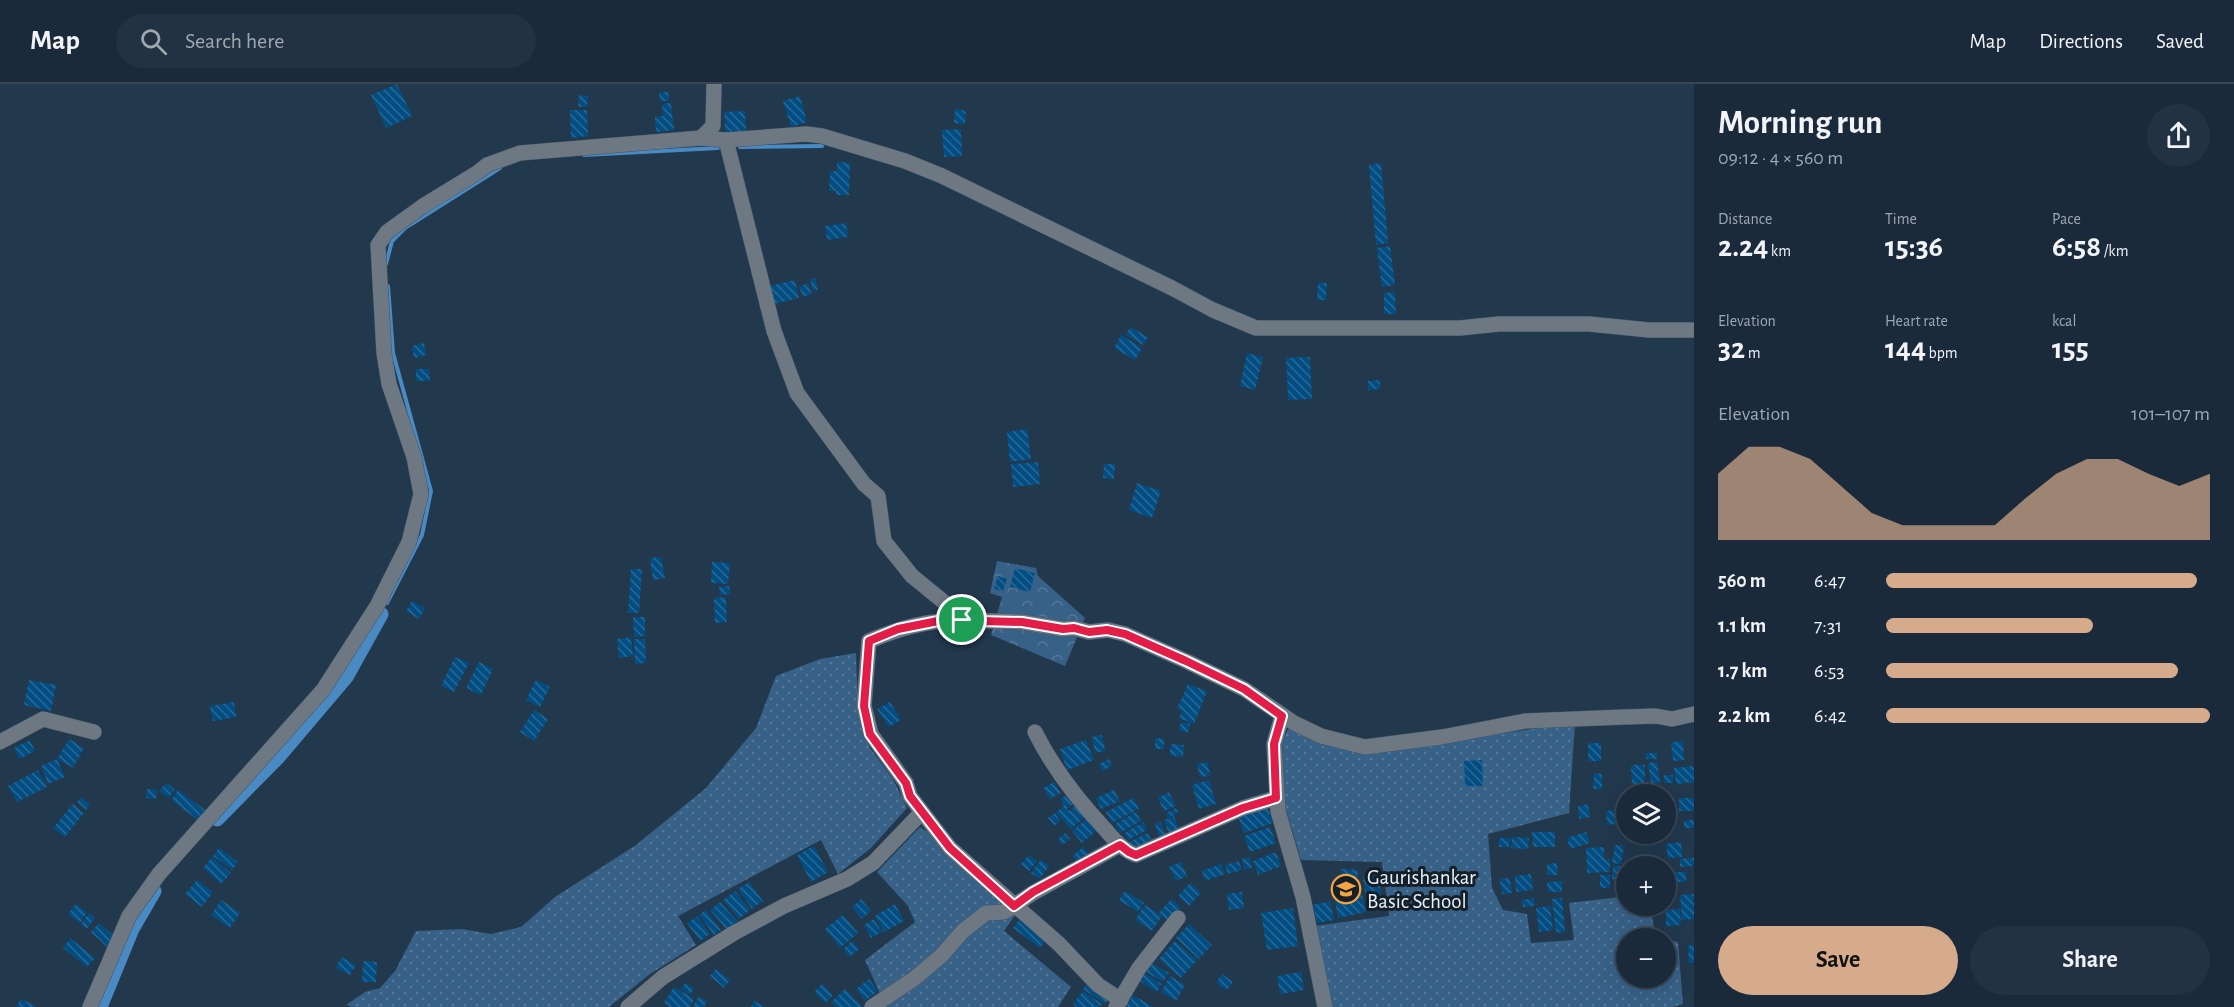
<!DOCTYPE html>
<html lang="en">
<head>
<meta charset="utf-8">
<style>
  :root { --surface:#1a2a3a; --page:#233242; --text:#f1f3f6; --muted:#9fa7af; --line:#384654; --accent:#d6ab8b }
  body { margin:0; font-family:"Alegreya Sans",sans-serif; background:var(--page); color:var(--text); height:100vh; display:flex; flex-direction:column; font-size:22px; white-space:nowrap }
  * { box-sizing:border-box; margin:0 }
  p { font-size:20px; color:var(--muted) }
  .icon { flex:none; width:33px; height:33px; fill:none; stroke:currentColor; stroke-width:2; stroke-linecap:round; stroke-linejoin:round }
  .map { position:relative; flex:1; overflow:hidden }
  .drawer { display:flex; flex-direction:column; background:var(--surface); width:540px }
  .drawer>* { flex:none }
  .controls { position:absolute; left:1616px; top:700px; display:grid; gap:12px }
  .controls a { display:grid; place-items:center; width:60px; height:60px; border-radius:50%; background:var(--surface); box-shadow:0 6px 24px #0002,0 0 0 2px var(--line); font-size:30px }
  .pin { position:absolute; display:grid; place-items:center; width:51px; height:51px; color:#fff; margin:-26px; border:3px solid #fff; border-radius:50%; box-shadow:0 2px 6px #0007 }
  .round { display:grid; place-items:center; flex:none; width:63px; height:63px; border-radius:32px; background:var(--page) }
  .summary { display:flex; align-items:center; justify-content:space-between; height:102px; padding:0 24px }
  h1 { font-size:33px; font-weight:700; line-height:45px }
  .stats { display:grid; grid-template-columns:repeat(3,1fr); gap:9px; height:102px; padding:6px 24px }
  .stats div { display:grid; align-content:center }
  .stats b { font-size:30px; font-weight:700 }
  .stats small { font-size:16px; font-weight:400 }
  .stats p { font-size:16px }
  .chart { height:168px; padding:12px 24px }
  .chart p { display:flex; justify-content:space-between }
  .chart svg { width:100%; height:108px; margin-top:6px; fill:var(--accent); opacity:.7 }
  .action { display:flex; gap:12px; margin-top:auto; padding:12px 24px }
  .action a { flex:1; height:69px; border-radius:36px; background:var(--accent); color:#111; font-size:24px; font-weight:700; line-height:69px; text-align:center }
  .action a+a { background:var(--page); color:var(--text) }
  ul { padding:0 24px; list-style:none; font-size:20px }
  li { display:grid; grid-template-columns:96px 72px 1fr; align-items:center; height:45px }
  li i { height:15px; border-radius:8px; background:var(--accent) }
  header { display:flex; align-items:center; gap:36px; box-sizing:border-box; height:84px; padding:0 30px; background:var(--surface); border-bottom:2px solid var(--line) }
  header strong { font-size:28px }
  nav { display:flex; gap:33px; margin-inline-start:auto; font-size:21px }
  .search { width:420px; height:54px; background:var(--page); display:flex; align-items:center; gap:15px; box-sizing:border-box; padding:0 21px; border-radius:33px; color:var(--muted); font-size:22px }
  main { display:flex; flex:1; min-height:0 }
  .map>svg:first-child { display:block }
</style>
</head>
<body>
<header>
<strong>Map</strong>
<div class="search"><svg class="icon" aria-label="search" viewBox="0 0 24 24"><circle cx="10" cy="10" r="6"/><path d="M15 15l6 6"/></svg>Search here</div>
<nav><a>Map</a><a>Directions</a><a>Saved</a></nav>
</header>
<main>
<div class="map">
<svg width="1694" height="923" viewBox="0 0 1694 923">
  <defs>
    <pattern id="grass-dots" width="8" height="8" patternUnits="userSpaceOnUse" patternTransform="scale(1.5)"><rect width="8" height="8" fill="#386187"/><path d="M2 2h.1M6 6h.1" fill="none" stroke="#557899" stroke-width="1.8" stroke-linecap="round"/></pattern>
    <pattern id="forest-crowns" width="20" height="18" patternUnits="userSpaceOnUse" patternTransform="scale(1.5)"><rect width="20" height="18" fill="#386187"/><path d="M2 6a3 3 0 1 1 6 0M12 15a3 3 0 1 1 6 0" fill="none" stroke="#557899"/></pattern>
    <pattern id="building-back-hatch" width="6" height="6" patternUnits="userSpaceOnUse" patternTransform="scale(1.5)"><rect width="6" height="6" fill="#024e83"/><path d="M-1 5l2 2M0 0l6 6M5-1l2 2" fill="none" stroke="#276896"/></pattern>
  </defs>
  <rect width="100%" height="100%" fill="#22384d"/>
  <g fill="url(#grass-dots)">
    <path d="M856,569L858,629L870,664L893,695L907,724L871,764L838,790L821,756L678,832L696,861L650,890L609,923H352L346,921L365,908L380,904L395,887L416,847L462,845L491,850L521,843L555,813L636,761L706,704L756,644L776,592L820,575Z"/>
    <path d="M1575,639L1569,729L1488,750L1492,804L1503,826L1527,830L1531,859L1574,856L1569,819L1620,813L1624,826L1651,822L1655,854L1657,855H1626V894H1665V856L1678,858L1683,920L1673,923H1333L1314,842L1389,832L1382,778L1301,776L1284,719L1282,658L1288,645L1337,664L1364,668Z"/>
    <path d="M920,743L955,767L1020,824L1004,847L1071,903L1058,923H886L865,876L915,838L908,822L877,788Z"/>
  </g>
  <path fill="url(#forest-crowns)" d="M997,477L1036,484L1038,492L1085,534L1065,582L991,551L1002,513L990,509Z"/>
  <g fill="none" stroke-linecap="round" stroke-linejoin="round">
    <g stroke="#4a8ac3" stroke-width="4">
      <path d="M740,63L822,62"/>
      <path d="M584,71L718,64"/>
      <path d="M386,180L392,157L405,144L500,84"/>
      <path d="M387,519L422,451L431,407L393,269L388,202"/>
    </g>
    <g stroke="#4a8ac3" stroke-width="15">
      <path d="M217,735L279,672L346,593L381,530"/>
      <path d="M100,923L132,845L154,807"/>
    </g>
  </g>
  <g fill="url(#building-back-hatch)">
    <path d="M397,0L412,32L386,44L371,11Z"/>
    <path d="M659,8H668L669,17H660Z"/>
    <path d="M579,11L588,12L587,23H578Z"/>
    <path d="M800,12L807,38L791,43L783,17Z"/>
    <path d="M671,19L674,46L656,48L655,33L663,32L662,20Z"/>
    <path d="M955,25L966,27L965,40L954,39Z"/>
    <path d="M570,26H587L588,52L571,54Z"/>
    <path d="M745,27L746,47L725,48L724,28Z"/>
    <path d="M961,45L962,72L944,73L942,46Z"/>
    <path d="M837,78L850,79L849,111H836V107H829L830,87H837Z"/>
    <path d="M1381,79L1388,159L1376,161L1369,81Z"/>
    <path d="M846,139L848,153L827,156L825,142Z"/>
    <path d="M1390,162L1395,201L1382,203L1377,164Z"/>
    <path d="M815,194L818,206L813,207L810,195Z"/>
    <path d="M795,196L799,214L774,220L769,202Z"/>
    <path d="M808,199L812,210L803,213L799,203Z"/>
    <path d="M1318,199H1327L1326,216H1317Z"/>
    <path d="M1395,208L1396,230H1384V209Z"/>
    <path d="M1130,243L1148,253L1143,261L1126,251Z"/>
    <path d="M1121,251L1142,264L1135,276L1114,264Z"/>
    <path d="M424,259L426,271L414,274L412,262Z"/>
    <path d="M1247,269L1263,273L1255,306L1240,302Z"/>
    <path d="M1310,273L1312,315L1288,316L1286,274Z"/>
    <path d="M416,285H429L430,297H416Z"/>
    <path d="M1380,296V305L1368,306V297Z"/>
    <path d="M1027,345L1031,375L1010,378L1007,348Z"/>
    <path d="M1038,378L1040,400L1013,403L1011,380Z"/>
    <path d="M1104,380H1115L1114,395L1103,394Z"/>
    <path d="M1137,399L1161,407L1152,434L1129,426Z"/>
    <path d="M661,473L665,494L653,496L650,474Z"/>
    <path d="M712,478L730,479L728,500L711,499Z"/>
    <path d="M1015,484L1035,489L1030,508L1010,503Z"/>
    <path d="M631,485H642L639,529H628Z"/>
    <path d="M998,492L1007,495L1003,507L994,505Z"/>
    <path d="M729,502L730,510L720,511L719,503Z"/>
    <path d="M726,513L727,538L715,539L714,514Z"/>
    <path d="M412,517L425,524L419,535L406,527Z"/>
    <path d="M633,533H645V552L634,553Z"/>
    <path d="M631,553L633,572L619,574L617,555Z"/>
    <path d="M634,555H645L646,579L635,580Z"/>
    <path d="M455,573L469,579L454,608L441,602Z"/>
    <path d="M479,578L493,585L481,611L466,604Z"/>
    <path d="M29,596L56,601L51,627L24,621Z"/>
    <path d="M536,596L550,603L540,623L526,616Z"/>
    <path d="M1188,600L1207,607L1194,640L1179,634L1182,627L1177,625Z"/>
    <path d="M234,618L236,633L213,637L210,622Z"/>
    <path d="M890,618L901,636L889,643L877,625Z"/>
    <path d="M534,626L548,635L534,657L520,648Z"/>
    <path d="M1181,638L1190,640L1188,649L1179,646Z"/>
    <path d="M1102,651L1105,667L1095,669L1092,653Z"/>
    <path d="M1164,654V665H1155V655Z"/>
    <path d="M69,655L84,664L73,684L57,675Z"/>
    <path d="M30,656L35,667L19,675L14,664Z"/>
    <path d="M1086,656L1094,676L1067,686L1060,665Z"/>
    <path d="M1683,657L1684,676L1673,677L1671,658Z"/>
    <rect x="1588" y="659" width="13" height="18"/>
    <path d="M1171,660L1184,661L1183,673L1169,671Z"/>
    <rect x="1646" y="669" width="11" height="6"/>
    <path d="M57,675L65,693L48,700L41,682Z"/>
    <path d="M1109,675L1112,682L1102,687L1099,680Z"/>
    <path d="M1482,676L1483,702H1465L1464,677Z"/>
    <path d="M1208,678L1210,692L1200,693L1197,680Z"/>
    <path d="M1657,678L1660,699L1651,700L1648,679Z"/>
    <path d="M1631,681H1645V700H1632Z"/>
    <path d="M1694,682V698L1676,700L1674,684Z"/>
    <path d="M38,686L47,703L17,718L8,702Z"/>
    <path d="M1594,689L1602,690V705H1593Z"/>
    <rect x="1664" y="691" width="9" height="8"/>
    <path d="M1209,696L1216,720L1199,725L1192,701Z"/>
    <path d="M1054,698L1061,709L1050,715L1043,704Z"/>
    <path d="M167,699L175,706L168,714L159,707Z"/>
    <path d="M147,705L157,706L156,715L146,714Z"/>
    <path d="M178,706L205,726L198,736L171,716Z"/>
    <path d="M1114,706L1120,717L1101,725L1096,714Z"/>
    <path d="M1169,708L1176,722L1164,727L1158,714Z"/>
    <path d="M1069,709L1075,719L1066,725L1069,727L1077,720L1087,731L1071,745L1056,729L1064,722L1060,715Z"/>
    <path d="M81,713L90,721L86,726L77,718Z"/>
    <path d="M1133,714L1139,725L1112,739L1106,728Z"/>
    <rect x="1679" y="714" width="15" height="13"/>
    <path d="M73,720L84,729L65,753L53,744Z"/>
    <path d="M1588,720L1590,733L1579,735L1578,722Z"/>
    <path d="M1267,722L1273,739L1244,749L1238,732Z"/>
    <path d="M1176,724L1178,729L1168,734L1166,729Z"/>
    <path d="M1625,725L1626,739L1607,741L1606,727Z"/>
    <path d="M1136,728L1141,737L1120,749L1115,740Z"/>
    <path d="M1055,729L1060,737L1054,742L1048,734Z"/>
    <path d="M1174,732L1180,747L1169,751L1164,736Z"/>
    <path d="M1086,735L1096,747L1082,759L1072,747Z"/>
    <path d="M1694,736V744H1684V737Z"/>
    <path d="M1143,738L1147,746L1128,756L1124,749Z"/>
    <path d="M1161,738L1166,752L1160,755L1155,740Z"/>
    <path d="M1270,743L1276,759L1250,768L1244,752Z"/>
    <path d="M1532,748H1555V763H1533Z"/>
    <path d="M1586,748L1590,759L1570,765L1567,754Z"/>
    <path d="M1065,749L1070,755L1062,761L1058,755Z"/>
    <path d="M1148,749L1152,758L1133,766L1129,758Z"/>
    <path d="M1512,753L1529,754L1528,765L1511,764Z"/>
    <path d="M1499,754H1510L1509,763H1499Z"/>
    <path d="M1681,758L1682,773L1668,774L1666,760Z"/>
    <path d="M1615,761L1624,762L1621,780L1612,779Z"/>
    <path d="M814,762L828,788L811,798L797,771Z"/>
    <path d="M1083,763L1091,772L1079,781L1072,772Z"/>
    <path d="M1604,763V775H1610V788L1587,789L1586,764Z"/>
    <path d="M219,764L238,778L232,786L213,772Z"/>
    <path d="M1276,768L1281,782L1258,791L1253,777Z"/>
    <path d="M1029,771L1037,777L1029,787L1021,780Z"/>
    <path d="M212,773L231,789L221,800L203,784Z"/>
    <path d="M1250,773L1252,784L1244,785L1242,775Z"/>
    <path d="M1694,774V782L1680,783V775Z"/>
    <path d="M1041,776L1049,782L1040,795L1031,789Z"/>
    <path d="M1239,777L1242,786L1228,790L1225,781Z"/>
    <path d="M1181,778L1187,792L1176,797L1169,783Z"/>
    <path d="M1557,779L1558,791H1547V780Z"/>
    <path d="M1221,780L1225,790L1205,797L1202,787Z"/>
    <path d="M1613,782H1620L1619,795H1612Z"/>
    <path d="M1341,785L1358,786L1357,796H1340Z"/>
    <path d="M1665,788H1686V798H1671V814H1665Z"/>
    <path d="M1531,790L1533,806L1516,808L1515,792Z"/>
    <path d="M1378,791L1383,824L1368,826L1363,794Z"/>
    <rect x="1600" y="791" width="10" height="13"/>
    <path d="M1510,794L1512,809L1502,810L1500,795Z"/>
    <path d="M197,796L213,808L202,823L185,810Z"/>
    <path d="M1562,797V808H1548L1547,798Z"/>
    <path d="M749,798L763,817L752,825L738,805Z"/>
    <path d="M1190,799L1201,809L1189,822L1178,812Z"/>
    <path d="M735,807L750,826L739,835L723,816Z"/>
    <path d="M1125,807L1144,819L1138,828L1119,816Z"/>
    <path d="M1242,808L1244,824L1229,826L1227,810Z"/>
    <path d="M1694,810V835L1682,836L1680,811Z"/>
    <path d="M1362,811L1366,828L1338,834L1335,816Z"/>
    <path d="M1534,814L1535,822L1523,823L1522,816Z"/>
    <path d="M1562,814L1565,848L1556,849L1552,815Z"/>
    <path d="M861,815L871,827L862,835L852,823Z"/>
    <path d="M1171,815L1181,824L1169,838L1159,829Z"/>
    <path d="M221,816L240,829L230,844L211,831Z"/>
    <path d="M1330,817L1334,836L1317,839L1313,821Z"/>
    <path d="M720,818L737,837L727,846L710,826Z"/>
    <path d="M76,820L87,828L80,839L68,830Z"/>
    <path d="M895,820L904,837L884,848L875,832Z"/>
    <path d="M1145,821L1162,832L1152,847L1135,836Z"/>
    <path d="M1550,822L1553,846L1539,848L1536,824Z"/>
    <path d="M1293,824L1298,862L1267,866L1261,829Z"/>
    <path d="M1680,825L1681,841L1666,842V826Z"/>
    <path d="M706,826L721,846L714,851L699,831Z"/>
    <path d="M89,829L95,834L87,845L81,840Z"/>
    <path d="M843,831L858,849L840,864L825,845Z"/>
    <path d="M697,832L710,850L700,857L687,839Z"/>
    <path d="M1021,833L1048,853L1040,864L1013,844Z"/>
    <path d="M874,835L882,848L871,854L864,841Z"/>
    <path d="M99,839L115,853L107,863L91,848Z"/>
    <path d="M1189,840L1212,861L1199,875L1176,854Z"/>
    <path d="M70,854L95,874L87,883L63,864Z"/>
    <path d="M852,857L859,865L850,873L843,865Z"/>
    <path d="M1175,857L1197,876L1181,894L1159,875Z"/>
    <path d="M1694,861V879H1689L1688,862Z"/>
    <path d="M341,873L356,881L350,891L336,884Z"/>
    <path d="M363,877L377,878L376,898H362Z"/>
    <path d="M1151,879L1169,889L1163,898L1146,888Z"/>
    <path d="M716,885L730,896L724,904L710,892Z"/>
    <path d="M1301,888L1304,906L1280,910L1277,892Z"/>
    <path d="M1144,889L1162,900L1157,908L1139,897Z"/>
    <path d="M1222,890L1233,898L1227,906L1216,899Z"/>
    <path d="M1170,892L1185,901L1176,917L1161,908Z"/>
    <path d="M869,895L878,907L865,917L856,905Z"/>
    <path d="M1089,897L1111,912L1105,920L1083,905Z"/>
    <path d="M685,899L694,904L690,911L681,905Z"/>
    <path d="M822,900L833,911L825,919L814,908Z"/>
    <path d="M674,903L694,915L690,923H670L664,919Z"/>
    <path d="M845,905L862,922L861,923H836L831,918Z"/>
    <path d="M1083,907L1102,920L1100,923H1076L1073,920Z"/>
    <path d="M1133,911L1153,923H1126Z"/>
    <path d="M698,913L707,917L704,923H693Z"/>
    <path d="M20,915L35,921L34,923H17Z"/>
    <path d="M754,917L765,923H751Z"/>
  </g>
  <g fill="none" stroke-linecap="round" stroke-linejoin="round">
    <g stroke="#415569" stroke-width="16">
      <g id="minor">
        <path d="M701,54L713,42L714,0"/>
        <path d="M726,56L774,247L797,309L864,400L878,412L884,457L912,492L950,523L962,536L1022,538L1063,545L1074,544L1089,548L1108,546L1125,550L1186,577L1244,605L1294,639L1321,652L1365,663L1442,653L1525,637L1624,633L1656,632L1672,635L1694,630"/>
        <path d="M1282,632L1274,660L1278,727L1303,813L1325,923"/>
        <path d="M1035,648C1053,684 1076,714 1104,744C1113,754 1122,766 1136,771L1243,724L1276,714"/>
        <path d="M0,658L43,635L94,648"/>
        <path d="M922,728L950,764L1059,860L1098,901L1121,916"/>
        <path d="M90,923L129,832L159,790L323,606L377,522L409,458L421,410L414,373L389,300L384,269L378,161L387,148L423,122L477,89L487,81L520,69L701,54L726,56L806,50L822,52L905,77L942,92L1172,204L1213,226L1256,244H1460L1499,240H1589L1649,246H1694"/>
        <path d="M628,923L663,893L734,849L784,822L847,795L873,779L922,728L910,712L906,699L871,650L864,622L869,557C900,544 928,536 962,536"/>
        <path d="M872,923L915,894L942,871L963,847L986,829L1004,828L1033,809L1120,761"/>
        <path d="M1116,923L1139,884L1178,834"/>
      </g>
    </g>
    <use href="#minor" stroke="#6d7883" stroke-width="15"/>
  </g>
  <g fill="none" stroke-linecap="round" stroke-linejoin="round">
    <g stroke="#fff" stroke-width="12">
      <path id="route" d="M943,536L1022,538L1063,545L1074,544L1089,548L1107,546L1125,550L1186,577L1244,605L1282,632L1274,660L1276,714L1243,724L1136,771L1129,768L1120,761L1033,808L1014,822L950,764L910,712L906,699L870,650L864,622L869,557L898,545Z"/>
    </g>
    <use href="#route" stroke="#e11d48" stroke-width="8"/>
  </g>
  <defs>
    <g id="school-ring" transform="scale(1.5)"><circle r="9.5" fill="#151f28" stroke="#f3a443" stroke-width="1.5"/><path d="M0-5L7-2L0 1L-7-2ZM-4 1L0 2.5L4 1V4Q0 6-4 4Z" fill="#f3a443"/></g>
  </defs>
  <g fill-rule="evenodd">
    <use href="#school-ring" x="1346" y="805"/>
  </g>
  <g text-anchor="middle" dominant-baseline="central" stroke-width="6" stroke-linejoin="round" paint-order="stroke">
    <g font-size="21" fill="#e3f0fe" stroke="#151f28" text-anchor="start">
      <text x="1367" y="793">Gaurishankar<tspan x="1367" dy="24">Basic School</tspan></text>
    </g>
  </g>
</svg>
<div class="controls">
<a><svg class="icon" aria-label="layers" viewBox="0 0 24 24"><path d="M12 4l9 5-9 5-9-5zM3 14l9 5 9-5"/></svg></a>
<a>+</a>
<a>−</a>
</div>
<div class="pin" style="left:962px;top:536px;background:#1e9e55"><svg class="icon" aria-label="arrive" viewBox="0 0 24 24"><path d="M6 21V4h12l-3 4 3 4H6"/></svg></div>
</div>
<section class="drawer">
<div class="summary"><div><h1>Morning run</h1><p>09:12 · 4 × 560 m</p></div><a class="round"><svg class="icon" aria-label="share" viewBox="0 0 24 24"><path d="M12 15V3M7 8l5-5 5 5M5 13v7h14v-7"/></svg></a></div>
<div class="stats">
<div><p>Distance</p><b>2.24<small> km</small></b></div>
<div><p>Time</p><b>15:36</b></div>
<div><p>Pace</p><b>6:58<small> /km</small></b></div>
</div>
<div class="stats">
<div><p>Elevation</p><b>32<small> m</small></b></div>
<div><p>Heart rate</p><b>144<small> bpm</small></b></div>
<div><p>kcal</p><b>155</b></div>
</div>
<div class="chart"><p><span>Elevation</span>101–107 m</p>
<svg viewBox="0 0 160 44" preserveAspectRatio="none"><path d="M0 44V17L10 6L20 6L30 11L40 22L50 33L60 38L70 38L80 38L90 38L100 27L110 17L120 11L130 11L140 17L150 22L160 17V44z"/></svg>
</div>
<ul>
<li><b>560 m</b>6:47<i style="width:96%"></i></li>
<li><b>1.1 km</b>7:31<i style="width:64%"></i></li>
<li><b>1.7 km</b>6:53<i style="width:90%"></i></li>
<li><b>2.2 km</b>6:42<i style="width:100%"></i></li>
</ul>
<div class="action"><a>Save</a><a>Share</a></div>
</section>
</main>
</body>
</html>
